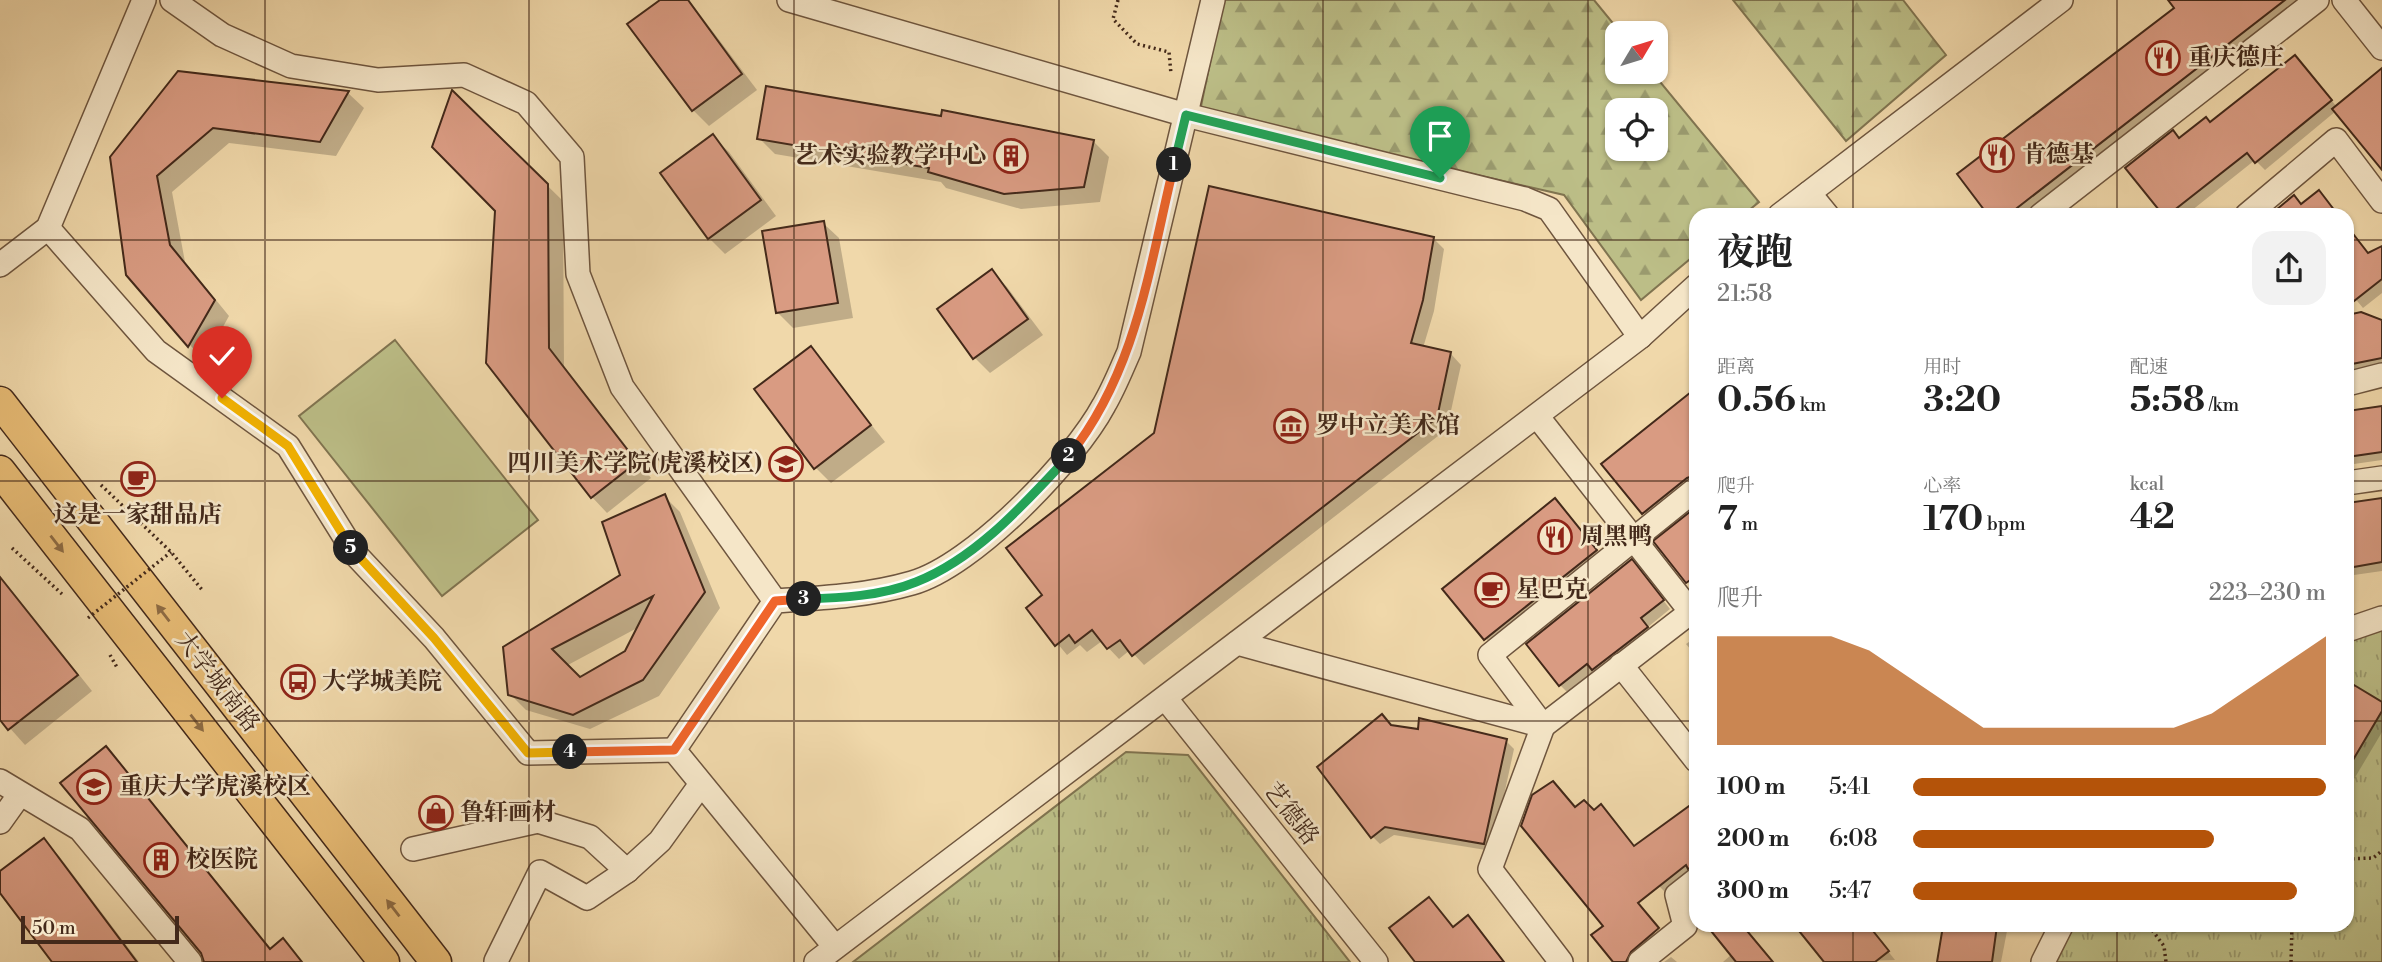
<!DOCTYPE html>
<html lang="zh">
<head>
<meta charset="utf-8">
<style>
  :root { --surface:#fff; --page:#f2f2f2; --text:#222; --muted:#767676; --accent:#b45309 }
  body { margin:0; font-family:"Libre Bodoni","Noto Serif SC",serif; background:var(--page); color:var(--text); height:100vh; display:flex; flex-direction:column; font-size:26px; white-space:nowrap }
  * { box-sizing:border-box; margin:0 }
  p { font-size:23px; color:var(--muted) }
  .icon { flex:none; width:38px; height:38px; fill:none; stroke:currentColor; stroke-width:2; stroke-linecap:round; stroke-linejoin:round }
  .map { position:relative; flex:1; overflow:hidden }
  .side { position:absolute; left:1689px; top:208px; width:665px; height:724px; display:flex; flex-direction:column; background:var(--surface); border-radius:21px; box-shadow:0 2px 5px #0004 }
  .side>* { flex:none }
  .needle { width:46px; rotate:52deg }
  .tools { position:absolute; left:1605px; top:21px; display:grid; gap:14px }
  .tools a { display:grid; place-items:center; width:63px; height:63px; border-radius:14px; background:var(--surface); box-shadow:0 2px 5px #0004; font-size:35px }
  .scale { position:absolute; left:21px; bottom:18px; width:158px; box-sizing:border-box; padding-left:7px; border:4px solid #43291a; border-top:0; font-size:19px; line-height:24px; white-space:nowrap; color:#43291a; -webkit-text-stroke:5px #f5e6c8; paint-order:stroke }
  .pin { position:absolute; display:grid; place-items:center; width:60px; height:60px; color:#fff; margin:-72px -30px; border-radius:50% 50% 50% 0; rotate:-45deg; box-shadow:0 0 7px #0007 }
  .pin .icon { rotate:45deg }
  .km { position:absolute; width:35px; height:35px; margin:-18px; border-radius:50%; background:#222; color:#fff; font-size:19px; line-height:35px; text-align:center }
  .round { display:grid; place-items:center; flex:none; width:74px; height:74px; border-radius:21px; background:var(--page) }
  .overview { display:flex; align-items:center; justify-content:space-between; height:119px; padding:0 28px }
  h1 { font-size:38px; font-weight:700; line-height:52px }
  .figures { display:grid; grid-template-columns:repeat(3,1fr); gap:10px; height:119px; padding:7px 28px }
  .figures div { display:grid; align-content:center }
  .figures b { font-size:35px; font-weight:700 }
  .figures small { font-size:19px; font-weight:400 }
  .figures p { font-size:19px }
  .chart { height:196px; padding:14px 28px }
  .chart p { display:flex; justify-content:space-between }
  .chart svg { width:100%; height:126px; margin-top:7px; fill:var(--accent); opacity:.7 }
  ul { padding:0 28px; list-style:none; font-size:23px }
  li { display:grid; grid-template-columns:112px 84px 1fr; align-items:center; height:52px }
  li i { height:18px; border-radius:9px; background:var(--accent) }
  .map>svg:first-child { display:block }
</style>
</head>
<body>
<div class="map">
<svg width="2382" height="962" viewBox="0 0 2382 962">
  <defs>
    <pattern id="grass-tufts" width="24" height="20" patternUnits="userSpaceOnUse" patternTransform="scale(1.75)"><rect width="24" height="20" fill="#bcbe87"/><path d="M3 7l-1-3M5 7V3M7 7l1-3M15 17l-1-3M17 17v-4M19 17l1-3" fill="none" stroke="#9a9a6e"/></pattern>
    <pattern id="forest-firs" width="22" height="20" patternUnits="userSpaceOnUse" patternTransform="scale(1.75)"><rect width="22" height="20" fill="#bcbe87"/><path d="M5 1l3.5 6h-7zM16 11l3.5 6h-7z" fill="#9a9a6e"/></pattern>
  </defs>
  <rect width="100%" height="100%" fill="#f0d8aa"/>
  <filter id="stains"><feTurbulence type="fractalNoise" baseFrequency=".00286" numOctaves="4"/><feColorMatrix values="0 0 0 0 .2 0 0 0 0 .09 0 0 0 0 .02 0 0 0 .5 -.17"/></filter>
  <radialGradient id="worn" r=".72"><stop offset=".6" stop-color="#630" stop-opacity="0"/><stop offset="1" stop-color="#630" stop-opacity=".3"/></radialGradient>
  <g fill="url(#grass-tufts)" stroke="#807450" stroke-width="2">
    <path d="M2382,618V962H2044L2061,926H2347V630Z"/>
    <path d="M1126,752L1188,755L1350,962H853Z"/>
  </g>
  <g fill="url(#forest-firs)" stroke="#807450" stroke-width="2" fill-rule="evenodd">
    <path d="M1223,0H1594L1621,33H1617V72H1652L1759,202L1743,215H1696V254L1641,300L1564,195L1200,111ZM1617,110H1656V149H1617Z"/>
    <path d="M1733,0H1903L1946,55L1846,141Z"/>
  </g>
  <path fill="#bcbe87" stroke="#807450" stroke-width="2" d="M395,340L538,520L442,596L299,416Z"/>
  <g fill="#0003" fill-rule="evenodd">
    <path d="M663,0H689L757,90L709,126L693,110L630,25Z"/>
    <path d="M2185,0H2304L2025,215H1990L1959,174Z"/>
    <path d="M2302,65L2337,107L2382,79V168L2336,111L2265,170L2255,160L2186,215H2165L2127,168L2173,132L2180,139L2210,124Z"/>
    <path d="M179,73L348,93L364,108L336,156L229,143L172,192L185,262L229,316L204,361L128,274Z"/>
    <path d="M453,93L563,201L564,366L651,478L607,513L592,497L496,210Z"/>
    <path d="M713,137L729,152L776,216L725,254L709,238Z"/>
    <path d="M759,138L1094,142L1109,157L1100,202L1021,209L946,188L941,182L775,154Z"/>
    <path d="M823,223L839,238L853,318L793,328L777,312Z"/>
    <path d="M2347,226L2369,255L2382,248V293L2363,308L2347,289Z"/>
    <path d="M1433,238L1444,249L1434,311L1423,348L1451,354L1461,365L1447,429L1144,665L1130,650L1119,659L1102,641L1087,652L1080,645L1067,655L1028,608Z"/>
    <path d="M992,272L1007,287L1043,335L990,373L975,358Z"/>
    <path d="M2361,313L2382,321V367L2347,374V317Z"/>
    <path d="M811,349L885,442L831,483L815,467Z"/>
    <path d="M1696,390V486L1652,521L1604,464Z"/>
    <path d="M2382,407V460L2347,465V413Z"/>
    <path d="M664,496L680,512L720,608L659,696L590,729L526,710L510,694L505,648L622,576ZM639,627L626,652L579,679L566,666Z"/>
    <path d="M2382,500V571L2347,576V505Z"/>
    <path d="M1563,508L1604,559L1493,647L1445,589Z"/>
    <path d="M1696,509L1695,590L1656,542Z"/>
    <path d="M1639,569L1670,609L1648,627L1655,636L1601,677L1595,671L1568,693L1560,685Z"/>
    <path d="M0,576L92,691L25,745L0,717Z"/>
    <path d="M1696,637V656L1686,644Z"/>
    <path d="M2354,688L2382,704V732L2347,791V700Z"/>
    <path d="M1392,727L1506,741L1514,749L1492,851L1394,835L1380,844L1372,836Z"/>
    <path d="M106,748L271,950L302,962H209Z"/>
    <path d="M1696,798V874L1667,894L1659,886L1624,894L1661,941L1638,962H1615L1575,808L1635,848L1684,812Z"/>
    <path d="M43,841L59,856L139,962H54L0,890V873Z"/>
    <path d="M1710,926H1756L1748,932L1772,962H1723L1732,954Z"/>
    <path d="M1797,926H1868L1895,960L1826,962Z"/>
    <path d="M1944,926H2008L2001,962H1939Z"/>
    <path d="M2165,926H2189L2173,934Z"/>
    <path d="M1671,957L1677,962H1664Z"/>
  </g>
  <g fill="#d99b82" stroke="#43291a" stroke-width="2" fill-rule="evenodd">
    <path d="M660,0H688L742,74L692,111L627,24Z"/>
    <path d="M2168,0H2285L2008,215H1988L1957,174L2174,8Z"/>
    <path d="M2295,55L2332,100L2255,163L2247,153L2168,215H2163L2125,168L2173,130L2179,138L2206,117L2210,122Z"/>
    <path d="M2382,68V170L2332,109Z"/>
    <path d="M178,71L349,91L320,142L213,128L157,176L170,245L215,300L188,347L126,275L110,157Z"/>
    <path d="M766,86L941,116L942,110L1094,140L1084,187L1004,194L928,172L929,168L757,139Z"/>
    <path d="M452,90L548,184L549,348L637,462L591,498L486,363L495,211L432,147Z"/>
    <path d="M713,134L761,200L708,239L660,173Z"/>
    <path d="M1209,186L1434,237L1423,300L1411,343L1451,352L1437,418L1132,656L1120,640L1107,649L1092,630L1075,643L1069,635L1055,646L1026,608L1042,595L1006,548L1154,433Z"/>
    <path d="M2319,190L2338,215H2270L2294,195L2301,204Z"/>
    <path d="M824,221L838,303L776,313L762,231Z"/>
    <path d="M2347,226L2368,253L2382,246V279L2354,301L2347,292Z"/>
    <path d="M992,269L1028,319L973,359L937,309Z"/>
    <path d="M2361,312L2382,320V358L2347,365V315Z"/>
    <path d="M811,346L871,425L814,469L754,389Z"/>
    <path d="M1696,388V475L1687,478L1642,514L1601,464Z"/>
    <path d="M2382,406V452L2347,457V411Z"/>
    <path d="M665,494L705,592L643,680L573,715L508,695L503,647L620,575L602,522ZM653,596L625,651L580,677L552,649Z"/>
    <path d="M1555,498L1597,550L1484,640L1442,589Z"/>
    <path d="M2382,498V562L2348,568L2347,503Z"/>
    <path d="M1696,507V576L1686,583L1653,541Z"/>
    <path d="M1632,559L1664,600L1641,618L1648,627L1592,670L1587,664L1559,686L1526,644Z"/>
    <path d="M0,577L78,675L8,730L0,720Z"/>
    <path d="M2354,685L2382,702V711L2347,770V697Z"/>
    <path d="M1382,714L1391,725L1418,729L1419,718L1507,739L1484,844L1385,827L1371,838L1317,767Z"/>
    <path d="M106,746L270,949L283,938L302,962H204L201,953L60,783Z"/>
    <path d="M1553,781L1575,807L1584,800L1594,810L1601,804L1634,846L1696,801V866L1688,869L1686,865L1638,903L1659,928L1631,952L1626,962H1613L1591,935L1603,926L1521,826L1532,795Z"/>
    <path d="M44,838L137,962H52L0,893V871Z"/>
    <path d="M1429,897L1453,927L1468,915L1504,962H1415L1389,928Z"/>
    <path d="M1707,926H1743L1773,962H1736Z"/>
    <path d="M1795,926H1869L1889,951L1875,962H1824Z"/>
    <path d="M1943,926H1997L1992,962H1937Z"/>
  </g>
  <g fill="none" stroke-linecap="round" stroke-linejoin="round">
    <g stroke="#6e553e" stroke-width="26">
      <g id="minor">
        <path d="M172,0L222,35L291,66L378,80L464,75L526,103L572,157L578,274L622,387L775,601"/>
        <path d="M789,0L1186,115L1525,199L1549,209L1640,337"/>
        <path d="M2344,0L2382,48"/>
        <path d="M1809,193L1827,215"/>
        <path d="M1780,215L2061,0"/>
        <path d="M2041,215L2317,0"/>
        <path d="M2247,215L2336,140L2382,201"/>
        <path d="M48,228L156,351L288,446L356,555L434,638L528,753L674,750"/>
        <path d="M0,265L48,228L144,0"/>
        <path d="M2347,384L2382,375"/>
        <path d="M1537,416L1691,612"/>
        <path d="M2347,483L2382,478"/>
        <path d="M2347,630L2382,618"/>
        <path d="M1237,643L1543,726L1696,608"/>
        <path d="M1621,665L1696,760"/>
        <path d="M1166,699L1376,962"/>
        <path d="M0,781L80,829L190,962"/>
        <path d="M0,822L20,794"/>
        <path d="M413,849L538,821L590,837L627,871L660,841L701,784"/>
        <path d="M835,947L674,750L775,601C822,598 867,596 912,583C973,566 1074,461 1104,405C1114,388 1121,370 1129,352L1213,0"/>
        <path d="M496,961L540,872L587,898L627,871"/>
        <path d="M816,962L1640,337L1696,286"/>
        <path d="M1561,962L1490,869L1543,726L1490,655L1696,489"/>
        <path d="M1640,962L1685,926L1677,895L1696,880"/>
        <path d="M2043,962L2061,926"/>
      </g>
    </g>
    <g stroke="#43291a" stroke-width="33">
      <g id="major">
        <path d="M0,402L436,962"/>
        <path d="M0,471L384,962"/>
      </g>
    </g>
    <g stroke="#43291a" stroke-width="3.5" stroke-dasharray="2 3.5" stroke-linecap="butt">
      <path d="M1118,0L1113,19L1137,44L1169,52L1171,74"/>
      <path d="M101,485L171,552L203,591"/>
      <path d="M12,548L62,594"/>
      <path d="M110,655L118,669"/>
      <path d="M2347,859L2373,858L2382,851"/>
      <path d="M2149,926L2164,946L2166,962"/>
      <path d="M2291,962L2292,926"/>
    </g>
    <use href="#minor" stroke="#f5e6c8" stroke-width="23"/>
    <use href="#major" stroke="#e8bc75" stroke-width="30"/>
    <path stroke="#43291a" stroke-width="3.5" stroke-dasharray="2 3.5" stroke-linecap="butt" d="M88,618L171,552"/>
  </g>
  <defs><path id="oneway-solid" d="M-6-.8H1V-3.2L6.5 0L1 3.2V.8H-6Z" transform="scale(1.75)"/></defs>
  <g fill="#8d6b43">
    <use href="#oneway-solid" transform="translate(57 544) rotate(52)"/>
    <use href="#oneway-solid" transform="translate(163 613) rotate(-128)"/>
    <use href="#oneway-solid" transform="translate(197 723) rotate(52)"/>
    <use href="#oneway-solid" transform="translate(393 908) rotate(-128)"/>
  </g>
  <g fill="none" stroke-linecap="round" stroke-linejoin="round">
    <g stroke="#fff" stroke-width="14">
      <path id="split-1" d="M1174,165L1186,115L1440,178"/>
    </g>
    <g stroke="#fff" stroke-width="14">
      <path id="split-2" d="M1069,456C1137,370 1149,268 1174,165"/>
    </g>
    <g stroke="#fff" stroke-width="14">
      <path id="split-3" d="M804,599C840,598 882,596 916,582C977,558 1025,503 1069,456"/>
    </g>
    <g stroke="#fff" stroke-width="14">
      <path id="split-4" d="M570,752L674,750L775,601L804,599"/>
    </g>
    <g stroke="#fff" stroke-width="14">
      <path id="split-5" d="M351,548L434,638L528,753L570,752"/>
    </g>
    <g stroke="#fff" stroke-width="14">
      <path id="split-6" d="M222,398L288,446L351,548"/>
    </g>
    <use href="#split-1" stroke="#22a559" stroke-width="9"/>
    <use href="#split-2" stroke="#f0652b" stroke-width="9"/>
    <use href="#split-3" stroke="#22a559" stroke-width="9"/>
    <use href="#split-4" stroke="#f0652b" stroke-width="9"/>
    <use href="#split-5" stroke="#f5b400" stroke-width="9"/>
    <use href="#split-6" stroke="#f5b400" stroke-width="9"/>
  </g>
  <path fill="none" stroke="#43291a" stroke-width="2" stroke-opacity="0.55" d="M265,0V962M529,0V962M794,0V962M1059,0V962M1323,0V962M1588,0V962M1853,0V215M2117,0V215M0,240H1696M2347,240H2382M0,481H1696M2347,481H2382M0,721H1696M2347,721H2382M1853,926V962M2117,926V962"/>
  <defs>
    <g id="restaurant-ring" transform="scale(1.75)"><circle r="9.5" fill="#f5e6c8" stroke="#8f2418" stroke-width="1.5"/><path d="M-5-6h1v4h1v-4h1v4h1v-4h1v5L-1.5 .5V6h-2V.5L-5-1ZM5-6V6H3V1.5H1.5Q1.5-4 5-6Z" fill="#8f2418"/></g>
    <g id="building-ring" transform="scale(1.75)"><circle r="9.5" fill="#f5e6c8" stroke="#8f2418" stroke-width="1.5"/><path d="M-4-6H4V6H1V3H-1V6H-4ZM-2.5-4.3h1.7v1.8h-1.7ZM.8-4.3h1.7v1.8H.8ZM-2.5-1h1.7V.8h-1.7ZM.8-1h1.7V.8H.8Z" fill="#8f2418"/></g>
    <g id="museum-ring" transform="scale(1.75)"><circle r="9.5" fill="#f5e6c8" stroke="#8f2418" stroke-width="1.5"/><path d="M0-6L6-3V-2H-6V-3ZM-5-1h2V3h-2ZM-1-1h2V3h-2ZM3-1h2V3H3ZM-6 4H6V6H-6Z" fill="#8f2418"/></g>
    <g id="university-ring" transform="scale(1.75)"><circle r="9.5" fill="#f5e6c8" stroke="#8f2418" stroke-width="1.5"/><path d="M0-5L7-2L0 1L-7-2ZM-4 1L0 2.5L4 1V4Q0 6-4 4Z" fill="#8f2418"/></g>
    <g id="cafe-ring" transform="scale(1.75)"><circle r="9.5" fill="#f5e6c8" stroke="#8f2418" stroke-width="1.5"/><path d="M-5.5-4.5H6V0H3Q3 3.5 0 3.5H-2.5Q-5.5 3.5-5.5 0ZM3-3.2v2h1.7v-2ZM-6 4.5H4V6H-6Z" fill="#8f2418"/></g>
    <g id="bus-ring" transform="scale(1.75)"><circle r="9.5" fill="#f5e6c8" stroke="#8f2418" stroke-width="1.5"/><path d="M-5-6H5V4H4V6H2V4H-2V6H-4V4H-5ZM-3.5-4V0h7V-4ZM-3.5 1.2v1.5H-2V1.2ZM2 1.2v1.5H3.5V1.2Z" fill="#8f2418"/></g>
    <g id="shop-ring" transform="scale(1.75)"><circle r="9.5" fill="#f5e6c8" stroke="#8f2418" stroke-width="1.5"/><path d="M-5-2.5h2.3a2.7 3.5 0 0 1 5.4 0H5L5.5 6h-11ZM-1.5-2.5h3a1.5 2.3 0 0 0-3 0Z" fill="#8f2418"/></g>
  </defs>
  <g fill-rule="evenodd">
    <use href="#restaurant-ring" x="2163" y="58"/>
    <use href="#restaurant-ring" x="1997" y="155"/>
    <use href="#building-ring" x="1011" y="156"/>
    <use href="#museum-ring" x="1291" y="426"/>
    <use href="#university-ring" x="786" y="464"/>
    <use href="#cafe-ring" x="138" y="479"/>
    <use href="#restaurant-ring" x="1555" y="537"/>
    <use href="#cafe-ring" x="1492" y="590"/>
    <use href="#bus-ring" x="298" y="682"/>
    <use href="#university-ring" x="94" y="787"/>
    <use href="#shop-ring" x="436" y="813"/>
    <use href="#building-ring" x="161" y="860"/>
  </g>
  <g text-anchor="middle" dominant-baseline="central" stroke-width="5" stroke-linejoin="round" paint-order="stroke">
    <g font-size="24" font-weight="bold" fill="#43291a" stroke="#f5e6c8" text-anchor="start">
      <text x="2188" y="58">重庆德庄</text>
      <text x="2022" y="155">肯德基</text>
      <text x="986" y="156" text-anchor="end">艺术实验教学中心</text>
      <text x="1316" y="426">罗中立美术馆</text>
      <text x="762" y="464" text-anchor="end">四川美术学院(虎溪校区)</text>
      <text x="138" y="515" text-anchor="middle">这是一家甜品店</text>
      <text x="1580" y="537">周黑鸭</text>
      <text x="1516" y="590">星巴克</text>
      <text x="322" y="682">大学城美院</text>
      <text x="119" y="787">重庆大学虎溪校区</text>
      <text x="460" y="813">鲁轩画材</text>
      <text x="186" y="860">校医院</text>
    </g>
    <g font-size="24" fill="#43291a" stroke="#f5e6c8">
      <text transform="translate(217 682) rotate(52)">大学城南路</text>
      <text transform="translate(1291 814) rotate(52)">艺德路</text>
    </g>
  </g>
  <rect width="100%" height="100%" filter="url(#stains)"/>
  <rect width="100%" height="100%" fill="url(#worn)"/>
</svg>
<div class="tools">
<a><svg class="needle" viewBox="-14 -14 28 28"><path d="M0-13l5 13h-10z" fill="#e53935"/><path d="M0 13l5-13h-10z" fill="#767676"/></svg></a>
<a><svg class="icon" aria-label="locate" viewBox="0 0 24 24"><circle cx="12" cy="12" r="6"/><path d="M12 2v4M12 18v4M2 12h4M18 12h4"/></svg></a>
</div>
<div class="scale">50 m</div>
<div class="pin" style="left:1440px;top:178px;background:#1e9e55"><svg class="icon" aria-label="arrive" viewBox="0 0 24 24"><path d="M6 21V4h12l-3 4 3 4H6"/></svg></div>
<div class="pin" style="left:222px;top:398px;background:#d93025"><svg class="icon" aria-label="check" viewBox="0 0 24 24"><path d="M5 12l5 5 9-10"/></svg></div>
<b class="km" style="left:1174px;top:165px">1</b>
<b class="km" style="left:1069px;top:456px">2</b>
<b class="km" style="left:804px;top:599px">3</b>
<b class="km" style="left:570px;top:752px">4</b>
<b class="km" style="left:351px;top:548px">5</b>
<section class="side">
<div class="overview"><div><h1>夜跑</h1><p>21:58</p></div><a class="round"><svg class="icon" aria-label="share" viewBox="0 0 24 24"><path d="M12 15V3M7 8l5-5 5 5M5 13v7h14v-7"/></svg></a></div>
<div class="figures">
<div><p>距离</p><b>0.56<small> km</small></b></div>
<div><p>用时</p><b>3:20</b></div>
<div><p>配速</p><b>5:58<small> /km</small></b></div>
</div>
<div class="figures">
<div><p>爬升</p><b>7<small> m</small></b></div>
<div><p>心率</p><b>170<small> bpm</small></b></div>
<div><p>kcal</p><b>42</b></div>
</div>
<div class="chart"><p><span>爬升</span>223–230 m</p>
<svg viewBox="0 0 160 44" preserveAspectRatio="none"><path d="M0 44V6L10 6L20 6L30 6L40 11L50 20L60 29L70 38L80 38L90 38L100 38L110 38L120 38L130 33L140 24L150 15L160 6V44z"/></svg>
</div>
<ul>
<li><b>100 m</b>5:41<i style="width:100%"></i></li>
<li><b>200 m</b>6:08<i style="width:73%"></i></li>
<li><b>300 m</b>5:47<i style="width:93%"></i></li>
</ul>
</section>
</div>
</body>
</html>
